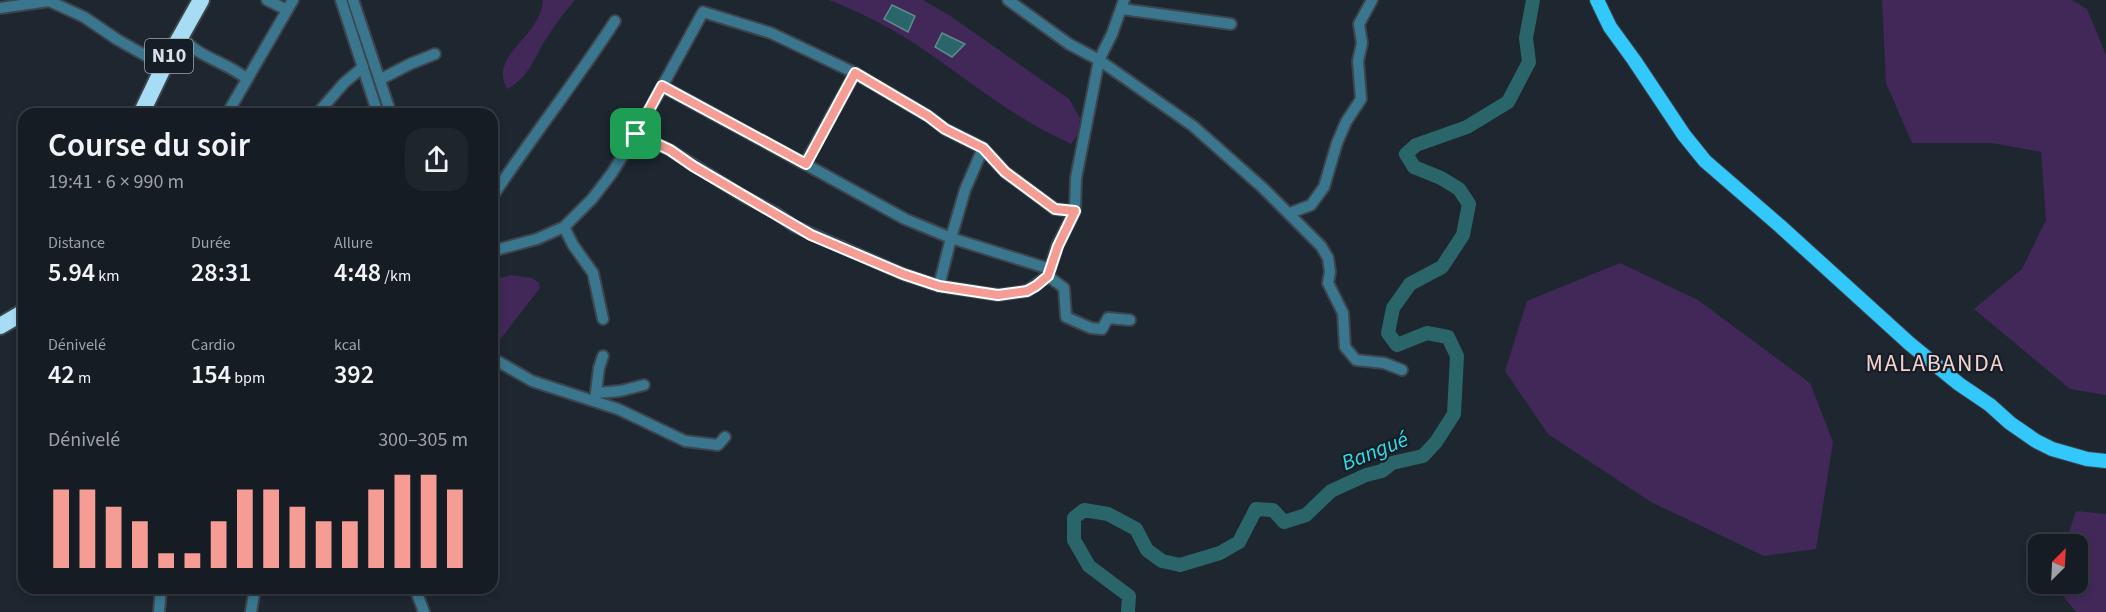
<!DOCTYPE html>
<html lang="fr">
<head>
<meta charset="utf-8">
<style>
  :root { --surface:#161c24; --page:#1f252c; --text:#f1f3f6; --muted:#9ea1a6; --line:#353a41; --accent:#f59c94 }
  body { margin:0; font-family:"Source Sans 3",sans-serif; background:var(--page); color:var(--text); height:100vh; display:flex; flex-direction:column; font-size:22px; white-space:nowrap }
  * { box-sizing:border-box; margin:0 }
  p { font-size:20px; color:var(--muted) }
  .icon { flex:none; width:33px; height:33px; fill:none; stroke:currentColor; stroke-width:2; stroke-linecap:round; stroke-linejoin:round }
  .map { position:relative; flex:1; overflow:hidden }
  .sheet { position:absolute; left:18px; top:108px; width:480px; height:486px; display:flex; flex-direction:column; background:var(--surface); border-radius:18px; box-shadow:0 3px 9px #0003,0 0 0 2px var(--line) }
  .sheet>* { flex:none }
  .needle { width:39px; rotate:24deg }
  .tools { position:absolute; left:2028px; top:534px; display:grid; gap:12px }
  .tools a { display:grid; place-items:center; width:60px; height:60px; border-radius:12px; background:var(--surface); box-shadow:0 3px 9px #0003,0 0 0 2px var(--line); font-size:30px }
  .pin { position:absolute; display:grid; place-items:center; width:51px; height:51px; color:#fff; margin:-26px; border-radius:12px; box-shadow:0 3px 9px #0006 }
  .round { display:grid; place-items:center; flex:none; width:63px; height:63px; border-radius:18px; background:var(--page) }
  .head { display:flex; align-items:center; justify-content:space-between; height:102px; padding:0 30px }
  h1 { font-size:33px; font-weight:600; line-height:45px }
  .figures { display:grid; grid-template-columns:repeat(3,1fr); gap:9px; height:102px; padding:6px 30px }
  .figures div { display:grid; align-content:center }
  .figures b { font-size:26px; font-weight:600 }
  .figures small { font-size:16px; font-weight:400 }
  .figures p { font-size:16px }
  .chart { height:168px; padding:12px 30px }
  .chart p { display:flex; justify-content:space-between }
  .chart svg { width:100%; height:108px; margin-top:6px; stroke:var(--accent); stroke-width:6 }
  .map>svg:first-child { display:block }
</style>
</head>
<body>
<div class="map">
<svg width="2106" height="612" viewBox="0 0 2106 612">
  <rect width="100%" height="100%" fill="#1e2630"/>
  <g fill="#412859">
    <path d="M543,0H575C564,13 553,27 544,42C534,60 526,80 507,89C488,54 541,38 543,0Z"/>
    <path d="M829,0H923L949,15L1069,99L1080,118L1077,136L1071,144C1017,120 975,85 927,52C900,32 860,12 829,0Z"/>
    <path d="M1882,0H2072L2087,9L2106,55V395L2070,389L1974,309L2022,269L2046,220L2041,152L1992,143H1912L1886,83Z"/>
    <path d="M1620,263L1698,300L1810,383L1833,442L1816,549L1764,556L1651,502L1548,434L1505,371L1527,301Z"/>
    <path d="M511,275L532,278L539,283L540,288L492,350V280Z"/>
    <path d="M2076,511L2106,514V612H2076L2060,592L2061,584H2078V544H2065Z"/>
  </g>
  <g fill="#2a6669" stroke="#5f8a8e" stroke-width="1.5">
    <path d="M892,5L915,16L908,32L884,19Z"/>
    <path d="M942,33L965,44L952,57L935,47Z"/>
  </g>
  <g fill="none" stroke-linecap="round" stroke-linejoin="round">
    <path stroke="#2a6669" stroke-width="14" d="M1128,612L1129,596L1089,566L1074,540V518L1084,510L1108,514L1136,529L1147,550L1162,561L1180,565L1220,553L1239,542L1256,509L1273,510L1284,522L1306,515L1331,491L1366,475L1382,471L1392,463L1423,456L1436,442L1454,414L1457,356L1448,337L1427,333L1397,345L1388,333L1393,308L1410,284L1442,267L1463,235L1469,204L1459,189L1441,178L1414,167L1406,154L1416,145L1467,127L1508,102L1529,62L1526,38L1533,0"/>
    <g stroke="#3c444d" stroke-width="14">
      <g id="minor">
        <path d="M267,0L287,10"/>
        <path d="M341,0L378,114"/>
        <path d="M353,0L391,114"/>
        <path d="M1008,0L1069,44L1099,60L1193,126L1263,188L1321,246L1328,258L1330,272L1328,283L1343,313L1345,347L1356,360L1384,363L1402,370"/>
        <path d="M0,8L49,1L84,17L118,40L164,66"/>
        <path d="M1122,9L1231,24"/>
        <path d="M181,36C198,58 227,62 247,79"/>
        <path d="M855,73L805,164L905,219L951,238L965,190L983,148"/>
        <path d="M381,79L410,64L435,54"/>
        <path d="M662,86L805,164"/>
        <path d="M227,114L293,0"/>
        <path d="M317,114L344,83L363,67"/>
        <path d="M636,134L703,12L771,33L855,73L928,116L945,129L983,148L1005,172L1055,209L1075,211"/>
        <path d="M492,197C532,137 576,81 615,21"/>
        <path d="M1290,213L1311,205L1324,187L1337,143L1346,122L1361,99L1358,61L1362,43L1359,24L1372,0"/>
        <path d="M564,227L573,245L593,273L603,319"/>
        <path d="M492,251L537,239L564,227L592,199L612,173L636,134L670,150L743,196L776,213L794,226L903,274L939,286L998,295L1027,291L1048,276L1057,246L1075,211L1076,178L1099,60L1112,34L1124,0"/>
        <path d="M1048,276L1064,288L1066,317L1091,328L1102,329L1108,318L1130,320"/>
        <path d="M939,286L951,238L1050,269"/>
        <path d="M492,363L499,362L532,381L618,409L685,441L718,445L725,437"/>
        <path d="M596,393L620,391L644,385"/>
        <path d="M595,400L599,368L603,356"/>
        <path d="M415,588L424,612"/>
        <path d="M159,612L161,588"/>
        <path d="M251,612L255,588"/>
      </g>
    </g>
    <g stroke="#3c444d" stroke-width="16">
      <path id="major" d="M1597,0L1610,27L1634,60L1684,135L1705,161L1780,226L1910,344L1959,384L1990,405L2010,423L2036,441L2052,449L2087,459L2106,461"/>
    </g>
    <g stroke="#3c444d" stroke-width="20">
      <g id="highway">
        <path d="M141,114L164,66L201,0"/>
        <path d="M0,326L24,312"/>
      </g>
    </g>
    <use href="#minor" stroke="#3a778f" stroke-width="10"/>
    <use href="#major" stroke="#32c8fb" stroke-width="14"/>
    <use href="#highway" stroke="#a6ddf5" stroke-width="16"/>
  </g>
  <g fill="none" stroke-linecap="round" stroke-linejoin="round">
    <g stroke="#fff" stroke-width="12">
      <path id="route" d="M855,73L928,116L945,129L983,148L1005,172L1055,209L1075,211L1058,246L1048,276L1036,286L1027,291L998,295L939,286L903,274L811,235L693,166L670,150L636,134L662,86L806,164Z"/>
    </g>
    <use href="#route" stroke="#f59c94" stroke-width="8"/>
  </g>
  <g text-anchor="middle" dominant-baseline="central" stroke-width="4.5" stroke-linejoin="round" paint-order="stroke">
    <rect fill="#151d26" stroke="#9fa5ac" stroke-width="1.5" x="145" y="39" width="48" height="34" rx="4.5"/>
    <g font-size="20" font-weight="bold" fill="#dadfe6">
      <text x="169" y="56">N10</text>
    </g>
    <g font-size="22" font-style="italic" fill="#2fdfe8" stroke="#151d26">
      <text transform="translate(1375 451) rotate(-22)">Bangué</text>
    </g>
    <g font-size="24" letter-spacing="1.5" fill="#f4d1cd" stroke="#151d26">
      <text x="1935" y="363">MALABANDA</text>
    </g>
  </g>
</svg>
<div class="tools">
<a><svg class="needle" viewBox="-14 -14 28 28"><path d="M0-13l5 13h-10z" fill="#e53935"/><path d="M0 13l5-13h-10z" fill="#9ea1a6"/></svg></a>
</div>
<div class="pin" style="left:636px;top:134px;background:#1e9e55"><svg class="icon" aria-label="arrive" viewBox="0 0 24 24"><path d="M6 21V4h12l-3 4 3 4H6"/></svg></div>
<section class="sheet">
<div class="head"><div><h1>Course du soir</h1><p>19:41 · 6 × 990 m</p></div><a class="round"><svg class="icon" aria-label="share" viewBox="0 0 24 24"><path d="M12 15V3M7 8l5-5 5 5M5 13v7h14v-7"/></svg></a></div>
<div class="figures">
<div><p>Distance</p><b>5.94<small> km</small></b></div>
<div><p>Durée</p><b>28:31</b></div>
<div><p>Allure</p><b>4:48<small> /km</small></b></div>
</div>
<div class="figures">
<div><p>Dénivelé</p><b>42<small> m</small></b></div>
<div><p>Cardio</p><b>154<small> bpm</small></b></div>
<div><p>kcal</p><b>392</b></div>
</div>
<div class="chart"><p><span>Dénivelé</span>300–305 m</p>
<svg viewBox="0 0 160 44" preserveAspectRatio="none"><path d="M5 44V12M15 44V12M25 44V19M35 44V25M45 44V38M55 44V38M65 44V25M75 44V12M85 44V12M95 44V19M105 44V25M115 44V25M125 44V12M135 44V6M145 44V6M155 44V12"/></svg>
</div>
</section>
</div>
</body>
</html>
